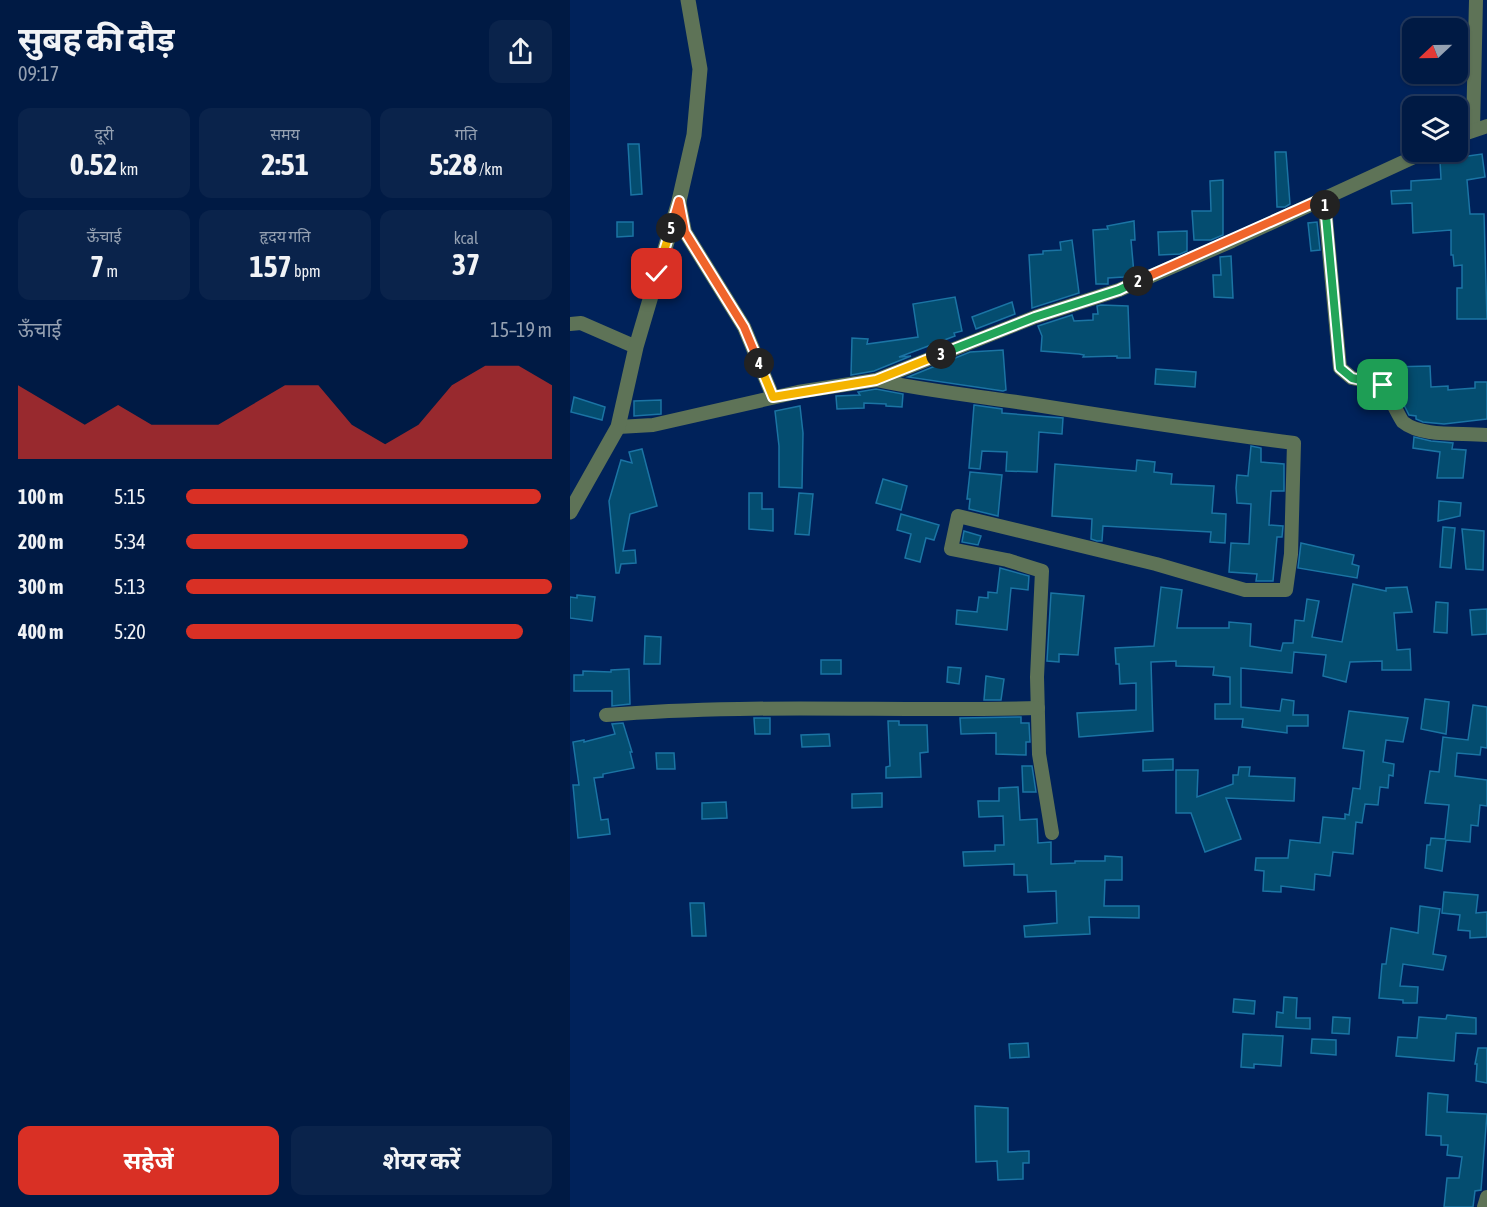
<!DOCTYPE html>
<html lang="hi">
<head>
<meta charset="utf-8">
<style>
  :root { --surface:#001a44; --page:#0a234b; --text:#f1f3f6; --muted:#95a1b2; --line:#22385d; --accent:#d93025 }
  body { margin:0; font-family:"Asap Condensed","Noto Sans Devanagari",sans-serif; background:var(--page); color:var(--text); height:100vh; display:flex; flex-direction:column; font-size:22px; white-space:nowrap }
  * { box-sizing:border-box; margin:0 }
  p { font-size:20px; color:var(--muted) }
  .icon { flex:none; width:33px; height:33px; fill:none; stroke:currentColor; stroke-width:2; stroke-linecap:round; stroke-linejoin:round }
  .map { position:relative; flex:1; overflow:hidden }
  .details { display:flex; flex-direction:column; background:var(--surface); width:570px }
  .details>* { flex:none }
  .needle { width:39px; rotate:248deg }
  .tools { position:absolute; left:832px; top:18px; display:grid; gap:12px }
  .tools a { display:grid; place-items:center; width:66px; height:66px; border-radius:12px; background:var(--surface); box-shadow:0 2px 4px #0004,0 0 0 2px var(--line); font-size:30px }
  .pin { position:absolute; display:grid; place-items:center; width:51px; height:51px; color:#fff; margin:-26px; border-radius:12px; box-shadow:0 3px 9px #0006 }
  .km { position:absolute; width:30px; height:30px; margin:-15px; border-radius:50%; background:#222; color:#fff; font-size:16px; line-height:30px; text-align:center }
  .round { display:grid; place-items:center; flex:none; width:63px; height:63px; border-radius:12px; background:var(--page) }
  .overview { display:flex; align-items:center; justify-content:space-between; height:102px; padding:0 18px }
  h1 { font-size:33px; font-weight:700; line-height:45px }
  .figures { display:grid; grid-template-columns:repeat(3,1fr); gap:9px; height:102px; padding:6px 18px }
  .figures div { display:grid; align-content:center; border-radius:12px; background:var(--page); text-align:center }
  .figures b { font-size:30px; font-weight:700 }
  .figures small { font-size:16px; font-weight:400 }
  .figures p { font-size:16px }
  .chart { height:168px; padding:12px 18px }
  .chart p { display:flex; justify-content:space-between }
  .chart svg { width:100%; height:108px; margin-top:6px; fill:var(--accent); opacity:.7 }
  .button { display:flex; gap:12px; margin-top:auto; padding:12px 18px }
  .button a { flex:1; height:69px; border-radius:12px; background:var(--accent); color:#fff; font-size:24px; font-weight:700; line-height:69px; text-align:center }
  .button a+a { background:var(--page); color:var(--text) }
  ul { padding:0 18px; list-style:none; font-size:20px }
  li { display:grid; grid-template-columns:96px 72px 1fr; align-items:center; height:45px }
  li i { height:15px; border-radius:8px; background:var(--accent) }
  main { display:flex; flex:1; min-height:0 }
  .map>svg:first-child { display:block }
</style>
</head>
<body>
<main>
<section class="details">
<div class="overview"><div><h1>सुबह की दौड़</h1><p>09:17</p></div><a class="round"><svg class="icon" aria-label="share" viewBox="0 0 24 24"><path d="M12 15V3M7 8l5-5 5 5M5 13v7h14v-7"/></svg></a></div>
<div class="figures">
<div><p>दूरी</p><b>0.52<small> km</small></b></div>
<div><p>समय</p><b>2:51</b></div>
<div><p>गति</p><b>5:28<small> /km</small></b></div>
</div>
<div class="figures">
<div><p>ऊँचाई</p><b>7<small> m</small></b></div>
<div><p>हृदय गति</p><b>157<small> bpm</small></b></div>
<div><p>kcal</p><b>37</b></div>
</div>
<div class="chart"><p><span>ऊँचाई</span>15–19 m</p>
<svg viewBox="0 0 160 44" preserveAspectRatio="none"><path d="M0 44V14L10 22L20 30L30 22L40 30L50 30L60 30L70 22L80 14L90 14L100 30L110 38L120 30L130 14L140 6L150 6L160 14V44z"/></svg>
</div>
<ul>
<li><b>100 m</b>5:15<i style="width:97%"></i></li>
<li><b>200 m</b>5:34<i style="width:77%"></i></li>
<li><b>300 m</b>5:13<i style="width:100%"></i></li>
<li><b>400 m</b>5:20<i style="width:92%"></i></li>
</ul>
<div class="button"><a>सहेजें</a><a>शेयर करें</a></div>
</section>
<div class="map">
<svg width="917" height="1207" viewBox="0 0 917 1207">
  <rect width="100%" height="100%" fill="#00225a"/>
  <g fill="#044d70" stroke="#1b74a4" stroke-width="1.5">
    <path d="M58,144H69L72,194L61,195Z"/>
    <path d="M705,152H716L720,204L715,207H707Z"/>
    <path d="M912,154L915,177L897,180L900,214H914L917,319H887V288H892V265L884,266L883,255H881V230L843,233L842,203L822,204L821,191L841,190V181L871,179L870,161H884V158Z"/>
    <path d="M653,180V235L641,240H624L622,211H641L640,181Z"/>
    <path d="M564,221L565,240H561L564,274L554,277L538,278V284H526L523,230L538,229L537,226Z"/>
    <path d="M47,222H63V236L47,237Z"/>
    <path d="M747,222L750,250L741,251L738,223Z"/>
    <path d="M617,231V251L610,254L589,255L588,232Z"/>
    <path d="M502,240L509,293L462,308L459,255L473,254V251L491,250L490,242Z"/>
    <path d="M661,256L663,298L644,297L643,275H651L650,257Z"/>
    <path d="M385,297L392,331L384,333L385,336L329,357L341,356L304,371L281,375L282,338L298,339L297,344L348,337L343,304Z"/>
    <path d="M442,302L445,314L406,329L402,317Z"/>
    <path d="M531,305L558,306L560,358H547V356L513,357L514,355L509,354L471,351L472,336L468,326L502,315L504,321L523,320V314H528L527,306Z"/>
    <path d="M433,350L436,390L433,391L338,377L400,352Z"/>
    <path d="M860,366L861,387L878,386V390L905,388V382H917V419L874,424L853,422L846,419V416L839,415L834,405L833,385H829V381H821L819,378L818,367Z"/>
    <path d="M586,369L626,372L625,387L585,384Z"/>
    <path d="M306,389L333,394L332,407L316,406V404L294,403V408L267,409L266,396L290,395L288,392Z"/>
    <path d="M4,397L35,407L32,420L1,412Z"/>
    <path d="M91,400V414L64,416V401Z"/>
    <path d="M404,405L432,409V413L493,418L492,434L469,432L467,472L436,471L437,452L412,451L410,469L399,468Z"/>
    <path d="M230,406L233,433L232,488L209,487V446L205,411Z"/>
    <path d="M844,437L861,441L883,443L882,449L896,450L893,478H867L870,452L843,448Z"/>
    <path d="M681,446L691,448V462L714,464V491H701L699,525L713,526L712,537H707L703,581H686L687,574L659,572L661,543L679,544L681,504L667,503L666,488L667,475L678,476Z"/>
    <path d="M72,449L87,506L60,514L53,551L65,550L66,563L51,564L49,573H46L39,501L51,460L62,463L59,452Z"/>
    <path d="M567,460L585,462L584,472L602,474L601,484L644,486L642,513L656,514L655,543L640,542L641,532L533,526L532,541H527L521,539L522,519L482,516L485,464L566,471Z"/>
    <path d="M400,472L432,475L428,516L399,509L400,499H397Z"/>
    <path d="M313,479L337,486L331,510L306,503Z"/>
    <path d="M179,493H192V509H203V531L179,529Z"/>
    <path d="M229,493L243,494L239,535L225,534Z"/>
    <path d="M869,501L891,503L890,516L868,521Z"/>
    <path d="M331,514L369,525L364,540L356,538L350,562L335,558L341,534L327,530Z"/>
    <path d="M873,527L885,528L881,568L870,567Z"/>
    <path d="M892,529L914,531L913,570L896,569Z"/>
    <path d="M394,531L411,536L408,545L392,542Z"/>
    <path d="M731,543L784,555L782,564L789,566L787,578L728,568Z"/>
    <path d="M430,568L459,576L458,590L441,588L437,630L386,624L387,610L407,612L409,597L418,598V592L427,593Z"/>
    <path d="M783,584L816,591V588L837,587L842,612L824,613L827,650L840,649L841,670H812V661L780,662L776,682L753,676L756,655L724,652L722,673L671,668V707L710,711L712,699L724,701L723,715H738V726H717V733L672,727L673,719H645V704H660V677L643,675L644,667L606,666V661L581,662L583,731L509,737L507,713L566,710V683L550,684L549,664H546L545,648L584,646L591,587L612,590L607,628H659V622L681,624L680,646L711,651L713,643H723L725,620L734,621L737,599L749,601L742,637L772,642Z"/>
    <path d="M481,593L514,596L508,655L489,654V662L477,661Z"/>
    <path d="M7,595L25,597L22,621L0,618V597L7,598Z"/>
    <path d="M866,602L878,603L877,633L864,632Z"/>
    <path d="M917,609V634L902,635L900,610Z"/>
    <path d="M75,636L91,637L90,664H74Z"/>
    <rect x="251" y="660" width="20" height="14"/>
    <path d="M378,667L391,668L389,684L377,682Z"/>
    <path d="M59,669L60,704L42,706V691H4V675H13V671L41,672V670Z"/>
    <path d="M416,676L434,679L431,700H414Z"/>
    <path d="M855,699L879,702L876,734L851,729Z"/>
    <path d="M903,705L917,707V748L911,747L910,755L887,753L885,776L917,780V806L910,805L908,826L901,825L900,842L876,840L872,871L855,868L857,845H860L861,838L875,839L879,805L855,803L860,771L869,772L873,737L898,740Z"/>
    <path d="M779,711L838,718L833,742L816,740L813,762L824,764L823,776L819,775L818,788L810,787L808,805L795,804L792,823L786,822L783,854L763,852L760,876L745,874L744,890L711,886V892L693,891L694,871L685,870L686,858H718L720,840L750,843L753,817L775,819V814L779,815L783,788L790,789L794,751L773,748Z"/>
    <path d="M451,717V723H459L460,742H456V755L426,754V733L391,734L390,718Z"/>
    <path d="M184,718H200V734H185Z"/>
    <path d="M318,721H329V725H357L358,752L350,753L351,777L316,778V767L320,766Z"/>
    <path d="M53,723L62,752H60L64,768L33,774V777L24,778L31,820L38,819L40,834L8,838L3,785H9L3,742L14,740V742L45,734L42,724Z"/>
    <path d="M259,734L260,746L232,747L231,735Z"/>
    <path d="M86,753H104L105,769H87Z"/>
    <path d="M603,759V770L573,771V760Z"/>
    <path d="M452,766H462L466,792H453Z"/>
    <path d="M669,767H680L679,776L725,778L724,801L656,798L671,839L635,852L621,813H606V770H628L627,797L663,784V775H668Z"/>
    <path d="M448,787L450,820L467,819L468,843L481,842V864L505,863V861H535V856L552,857V880H535L534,906H569V918L519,917L520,934L455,937L454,926L487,923L486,891L458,892L457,875H444V864L394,866L393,852L425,851V845H434L433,816L409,817L408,801H429V788Z"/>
    <path d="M312,793V807L282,808V794Z"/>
    <path d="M156,802L157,818L132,819V803Z"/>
    <path d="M874,892L908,895L906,913L917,912V937L900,938V931L888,930L890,915L872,913Z"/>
    <path d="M120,903H134L136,936H122Z"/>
    <path d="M850,906L870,909L863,954L876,956L873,970L833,964L830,986L848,987L847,1003H833V1000L809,998L812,964H816L821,928L848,933Z"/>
    <path d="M714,997L727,998L726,1018H740V1029L706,1027L707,1012L713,1013Z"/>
    <path d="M664,999L685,1001L684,1014L663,1012Z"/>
    <path d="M877,1015L906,1018V1034L886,1033L884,1061L826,1056L828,1037L847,1038L849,1017L876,1019Z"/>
    <path d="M763,1017L780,1018L779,1034L762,1033Z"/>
    <path d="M673,1034L713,1036L711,1066L684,1064V1068L671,1067Z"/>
    <path d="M742,1039L766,1040V1055L741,1053Z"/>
    <path d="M458,1043L459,1057L440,1058L439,1044Z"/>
    <path d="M908,1048H917V1083L906,1081L907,1064H905Z"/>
    <path d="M858,1093L878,1095L877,1112L917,1114L911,1190L905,1191L903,1207H874L877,1178H889L892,1157L877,1155L878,1145H871V1136L856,1135Z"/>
    <path d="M405,1106L438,1108V1152L459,1151V1163H453V1179L428,1180L427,1161L406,1162Z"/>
  </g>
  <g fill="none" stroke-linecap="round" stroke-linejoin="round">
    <g stroke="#5e7357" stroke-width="14">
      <path d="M903,130L906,0"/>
      <path d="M888,136L917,126"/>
      <path d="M754,198L770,368L782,378L813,385C817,391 830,419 833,422C852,438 894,432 917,435"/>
      <path d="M109,201L115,232L174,327L203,397"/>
      <path d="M0,324L11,323L66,347"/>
      <path d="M306,380C357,391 409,396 460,404C548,418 636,432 724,443L721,554L716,590H675L586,564L388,516L381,549L437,560L472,571L467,677L469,754L482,833"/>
      <path d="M48,427L83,425L228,392L306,380L465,317L549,290L662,241L855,152"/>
      <path d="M36,715C179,703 324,712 468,708"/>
      <path d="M914,1207L917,1197"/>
    </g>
    <path stroke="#5e7357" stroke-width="15" d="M0,512L48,427L66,347L109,201L124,135L130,69L118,0"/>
  </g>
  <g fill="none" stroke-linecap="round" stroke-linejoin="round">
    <g stroke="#fff" stroke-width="12">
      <path id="split-1" d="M755,205L770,368L782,378L813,385"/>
    </g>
    <g stroke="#fff" stroke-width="12">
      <path id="split-2" d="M568,281L754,198L755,205"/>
    </g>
    <g stroke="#fff" stroke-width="12">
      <path id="split-3" d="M371,354L465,317L549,290L568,281"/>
    </g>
    <g stroke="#fff" stroke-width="12">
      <path id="split-4" d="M189,363L203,397L306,380L371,354"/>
    </g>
    <g stroke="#fff" stroke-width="12">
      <path id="split-5" d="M101,228L109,201L115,232L174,327L189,363"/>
    </g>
    <g stroke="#fff" stroke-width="12">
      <path id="split-6" d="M87,274L101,228"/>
    </g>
    <use href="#split-1" stroke="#22a559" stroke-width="8"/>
    <use href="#split-2" stroke="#f0652b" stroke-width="8"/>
    <use href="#split-3" stroke="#22a559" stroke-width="8"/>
    <use href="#split-4" stroke="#f5b400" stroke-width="8"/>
    <use href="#split-5" stroke="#f0652b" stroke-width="8"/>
    <use href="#split-6" stroke="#f5b400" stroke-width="8"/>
  </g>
</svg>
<div class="tools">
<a><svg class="needle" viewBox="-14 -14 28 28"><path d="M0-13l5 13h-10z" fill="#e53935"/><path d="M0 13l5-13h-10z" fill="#95a1b2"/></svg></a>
<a><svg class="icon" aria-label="layers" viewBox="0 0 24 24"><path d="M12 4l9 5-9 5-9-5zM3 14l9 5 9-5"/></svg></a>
</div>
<div class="pin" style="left:813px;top:385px;background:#1e9e55"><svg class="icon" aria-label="arrive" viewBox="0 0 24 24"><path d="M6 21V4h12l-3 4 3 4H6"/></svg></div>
<div class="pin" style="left:87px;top:274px;background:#d93025"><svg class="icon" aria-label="check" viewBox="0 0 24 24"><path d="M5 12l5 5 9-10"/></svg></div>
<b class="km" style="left:755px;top:205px">1</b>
<b class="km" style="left:568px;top:281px">2</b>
<b class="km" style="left:371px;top:354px">3</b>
<b class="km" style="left:189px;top:363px">4</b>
<b class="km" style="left:101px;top:228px">5</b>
</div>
</main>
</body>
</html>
